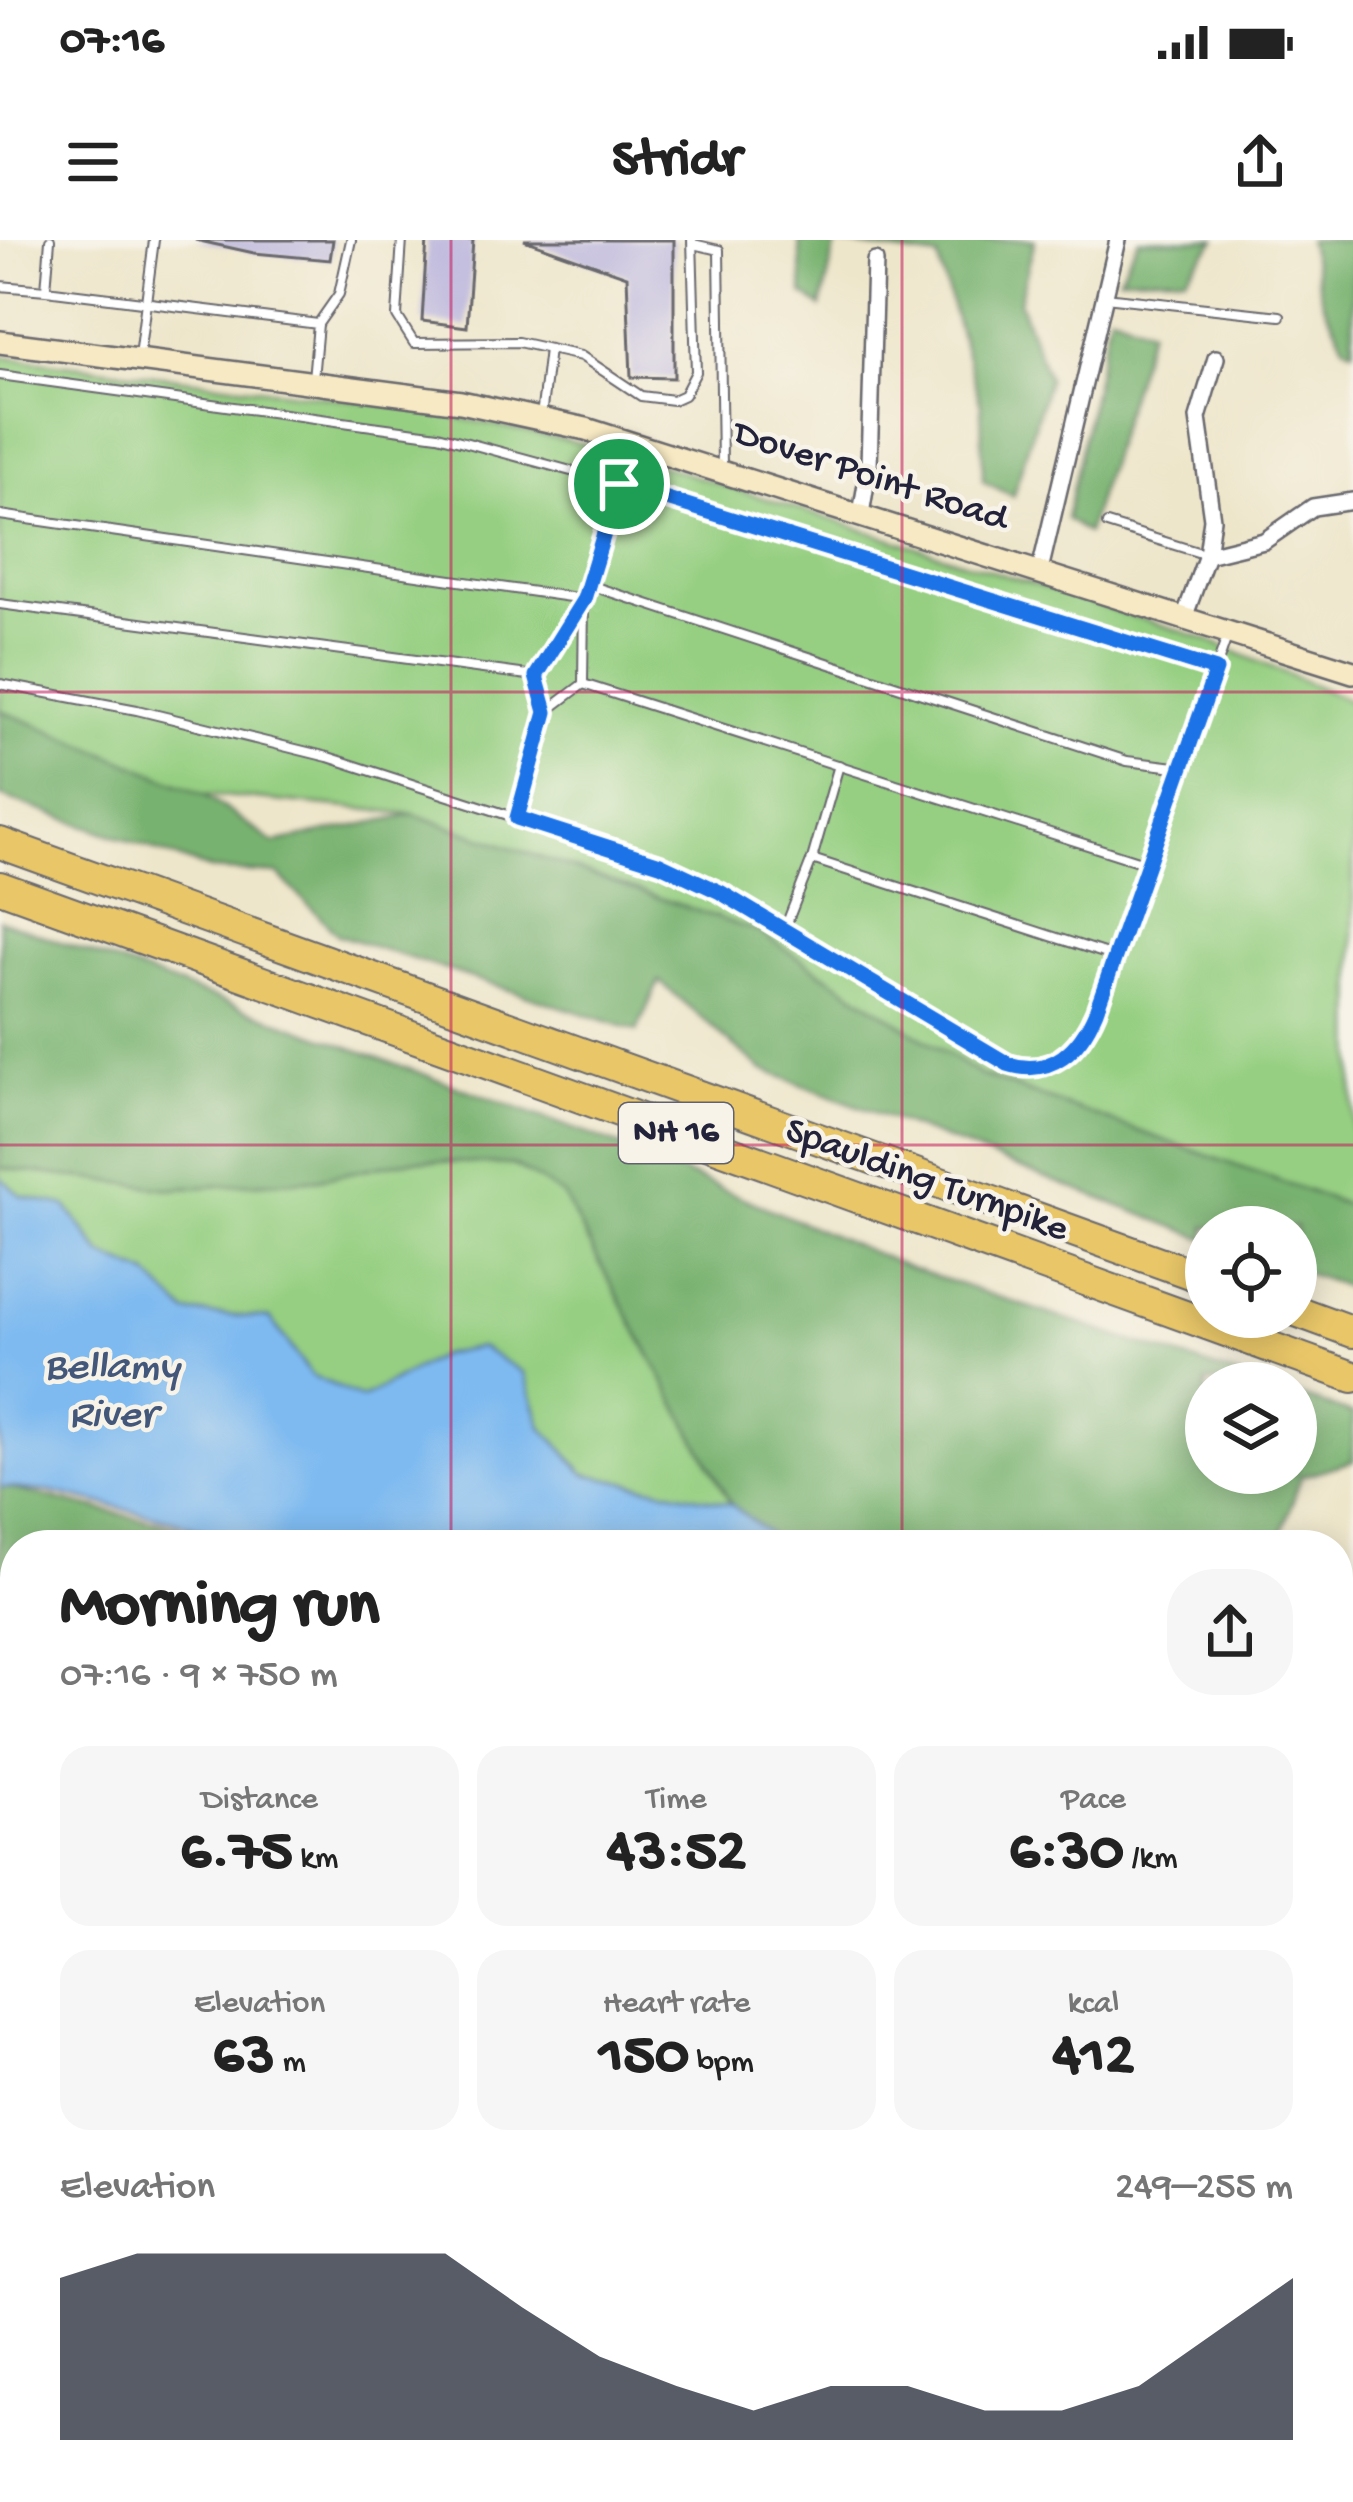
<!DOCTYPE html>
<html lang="en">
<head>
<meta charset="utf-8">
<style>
  :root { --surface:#fff; --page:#f6f6f6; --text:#222; --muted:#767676; --accent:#111827 }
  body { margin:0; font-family:"Gochi Hand",sans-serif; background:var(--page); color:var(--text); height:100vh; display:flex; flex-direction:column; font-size:45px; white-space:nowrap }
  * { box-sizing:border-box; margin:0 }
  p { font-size:39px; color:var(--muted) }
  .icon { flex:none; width:66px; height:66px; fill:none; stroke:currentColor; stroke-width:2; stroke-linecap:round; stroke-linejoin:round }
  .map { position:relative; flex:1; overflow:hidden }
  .drawer { position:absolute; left:0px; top:1290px; width:1353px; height:972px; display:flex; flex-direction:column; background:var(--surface); border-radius:48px 48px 0 0; box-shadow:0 6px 30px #0003 }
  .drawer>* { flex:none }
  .buttons { position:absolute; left:1185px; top:966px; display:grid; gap:24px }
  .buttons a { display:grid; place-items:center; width:132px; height:132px; border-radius:50%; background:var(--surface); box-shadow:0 6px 30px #0003; font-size:60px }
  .pin { position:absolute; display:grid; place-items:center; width:102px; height:102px; color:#fff; margin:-51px; border:6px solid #fff; border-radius:50%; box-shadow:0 3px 12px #0007 }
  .round { display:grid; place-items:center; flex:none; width:126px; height:126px; border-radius:48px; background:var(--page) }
  .summary { display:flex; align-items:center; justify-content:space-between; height:204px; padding:0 60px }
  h1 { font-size:66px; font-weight:700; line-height:90px }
  .metrics { display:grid; grid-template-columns:repeat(3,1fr); gap:18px; height:204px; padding:12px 60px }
  .metrics div { display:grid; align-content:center; border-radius:30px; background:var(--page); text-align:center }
  .metrics b { font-size:60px; font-weight:700 }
  .metrics small { font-size:33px; font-weight:400 }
  .metrics p { font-size:33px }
  .chart { height:336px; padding:24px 60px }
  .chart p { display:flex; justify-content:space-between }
  .chart svg { width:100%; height:216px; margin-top:12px; fill:var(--accent); opacity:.7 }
  .status { display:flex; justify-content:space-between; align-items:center; height:84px; padding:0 60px; background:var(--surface); direction:ltr }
  .status svg { height:33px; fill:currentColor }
  header { display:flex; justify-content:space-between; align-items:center; height:156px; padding:0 60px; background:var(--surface); font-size:54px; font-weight:700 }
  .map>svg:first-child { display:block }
</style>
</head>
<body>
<div class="status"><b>07:16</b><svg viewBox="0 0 49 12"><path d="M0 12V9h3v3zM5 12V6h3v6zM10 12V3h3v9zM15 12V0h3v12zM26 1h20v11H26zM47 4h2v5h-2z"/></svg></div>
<header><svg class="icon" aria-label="menu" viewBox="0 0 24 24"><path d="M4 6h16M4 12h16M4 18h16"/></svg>Stridr<svg class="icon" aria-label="share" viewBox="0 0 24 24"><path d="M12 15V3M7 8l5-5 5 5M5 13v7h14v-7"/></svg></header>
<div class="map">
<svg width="1353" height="2262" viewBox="0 0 1353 2262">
  <rect width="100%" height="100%" fill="#f7f3e8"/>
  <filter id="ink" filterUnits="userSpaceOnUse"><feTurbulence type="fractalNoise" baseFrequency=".00833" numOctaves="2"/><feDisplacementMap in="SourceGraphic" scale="24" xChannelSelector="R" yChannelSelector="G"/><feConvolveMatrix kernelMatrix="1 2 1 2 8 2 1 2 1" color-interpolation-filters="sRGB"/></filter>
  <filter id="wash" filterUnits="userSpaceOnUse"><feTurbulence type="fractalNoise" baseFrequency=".004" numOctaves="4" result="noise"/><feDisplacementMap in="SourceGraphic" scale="48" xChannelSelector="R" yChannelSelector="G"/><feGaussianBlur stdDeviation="2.7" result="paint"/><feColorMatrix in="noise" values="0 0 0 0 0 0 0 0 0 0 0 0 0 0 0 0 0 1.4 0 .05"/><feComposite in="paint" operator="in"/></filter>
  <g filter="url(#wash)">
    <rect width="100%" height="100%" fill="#eee6cb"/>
    <g fill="#96cf82" stroke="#5c785e" stroke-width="3">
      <path d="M0,116L401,166L610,209L1205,399L1353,462V967L980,835L759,692L413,574L204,554L0,478Z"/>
      <path d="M411,920L513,925L563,954L731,1264L585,1234L542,1187L524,1133L441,1115L362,1158L311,1135L270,1078L187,1073L147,1034L102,1015L66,966L21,956L0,937V928L172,949L318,939Z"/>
    </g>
    <g fill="#78b270" stroke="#4d6a56" stroke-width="3">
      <path d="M799,0H1035L1019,61L1048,139L1013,256L983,241L981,165L938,18L836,3L821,67L803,54Z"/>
      <path d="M1139,0H1216L1186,36L1119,37Z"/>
      <path d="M1308,0H1353V109L1345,106L1322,61Z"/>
      <path d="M1110,73L1150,89L1087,293L1066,279Z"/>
      <path d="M0,470L204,554L274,603L413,574L759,692L980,835L1353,967V1049L1296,1030V987H1206V999L761,829L659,741L637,791L338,695L278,634L212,630L0,556Z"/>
      <path d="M0,680L610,902L910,1028L1259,1143H1206V1233H1296V1155L1353,1174V1221L1301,1236L1278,1305H783L731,1264L563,955L514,925L411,920L318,939L172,949L0,928Z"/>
      <path d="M0,1246L251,1305H15V2042L0,2040Z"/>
      <path d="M1341,1464L1353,1468V1792L1338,1794Z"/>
      <path d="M1345,2126L1353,2128V2235L1338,2239V2129Z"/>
      <path d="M0,2177L15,2200V2247H70L49,2262H0Z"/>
      <path d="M178,2247H1314L1311,2262H156Z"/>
    </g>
    <g fill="#7ebaf0" stroke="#506e96" stroke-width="3">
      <path d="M0,937L21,956L66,966L102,1015L147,1034L187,1073L270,1078L311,1135L362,1158L441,1115L480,1107L524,1133L542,1187L585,1234L731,1264L783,1305H245L174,1281L51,1252L0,1247Z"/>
      <path d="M1353,1794V2125L1338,2128V1795Z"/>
    </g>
    <g id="blocks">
      <g fill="#b9b3dd">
        <path d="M195,0H333L330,20L254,13Z"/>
        <path d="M427,0H473L467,87L422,81Z"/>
        <path d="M524,0H674V138L631,137L627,36Z"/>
      </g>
    </g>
  </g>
  <g filter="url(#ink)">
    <use href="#blocks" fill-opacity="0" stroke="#69676d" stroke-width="3"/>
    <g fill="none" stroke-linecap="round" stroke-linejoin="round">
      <g stroke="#69676d" stroke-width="12">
        <g id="service">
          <path d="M50,0L46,50L318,84L313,139"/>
          <path d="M402,0L397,76L414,103L518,102L581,116L641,156L673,160L684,155L696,132L692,0"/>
          <path d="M693,4L719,10L722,226"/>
          <path d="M0,46L46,50"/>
          <path d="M1105,57L1280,76"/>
          <path d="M318,84L339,54L351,0"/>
          <path d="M139,116L154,0"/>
          <path d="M0,135L438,195L619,244L1216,430"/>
          <path d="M541,177L549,109"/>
          <path d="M0,275L584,359L583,444L546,472L535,436L584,359L628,205"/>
          <path d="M1107,284L1207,315"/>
          <path d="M589,345L1127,521L1183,528"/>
          <path d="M0,364L535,436"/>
          <path d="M0,444L137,470L328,517L660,624L785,688"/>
          <path d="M583,444L1147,624"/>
          <path d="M839,525L812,619L785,688L1008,824C1052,837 1080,809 1096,771L1227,397"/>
          <path d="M517,578L546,472"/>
          <path d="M812,619L1116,717"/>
          <path d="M164,1305L166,1299"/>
          <path d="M1338,1449L1353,1453"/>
          <path d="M0,1513L15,1497"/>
        </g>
      </g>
      <g stroke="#69676d" stroke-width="20">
        <g id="minor">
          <path d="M861,274L869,226L875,21"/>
          <path d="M1207,315L1264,301L1313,267L1353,261"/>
          <path d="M1040,330L1118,0"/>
          <path d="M1185,375L1207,315L1212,279L1198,178L1216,118"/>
          <path d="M0,2158L15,2148"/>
        </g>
      </g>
      <g stroke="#69676d" stroke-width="26">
        <path id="secondary" d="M0,102L461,162L586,189L1353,432"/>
      </g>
      <g stroke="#69676d" stroke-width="34">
        <g id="motorway">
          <path d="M0,603L1206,1039"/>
          <path d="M0,647L1353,1137"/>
          <path d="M1296,1071L1353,1092"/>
        </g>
      </g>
      <use href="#service" stroke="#fff" stroke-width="8"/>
      <use href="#minor" stroke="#fff" stroke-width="15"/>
      <use href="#secondary" stroke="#f6e9c3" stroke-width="21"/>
      <use href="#motorway" stroke="#e9c769" stroke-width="30"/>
    </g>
  </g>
  <g fill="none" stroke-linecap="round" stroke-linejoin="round" filter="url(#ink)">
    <g stroke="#fff" stroke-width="24">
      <path id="route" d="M619,244L1216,430L1096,771C1080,809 1052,838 1008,824L720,652L660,624L517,578L546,472L536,436L584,359Z"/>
    </g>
    <use href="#route" stroke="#1a73e8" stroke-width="15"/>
  </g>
  <path fill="none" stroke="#c2185b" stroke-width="3" stroke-opacity="0.55" d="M451,0V1305M902,0V1305M0,452H1353M0,905H1353M0,1357H15M1338,1357H1353M0,1810H15M1338,1810H1353M451,2247V2262M902,2247V2262"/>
  <g text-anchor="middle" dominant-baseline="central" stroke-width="9" stroke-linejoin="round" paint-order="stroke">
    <rect fill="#f7f3e8" stroke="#62616f" stroke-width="3" x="619" y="863" width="114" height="60" rx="9"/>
    <g font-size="36" font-weight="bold" fill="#22223b">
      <text x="676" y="893">NH 16</text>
    </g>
    <g font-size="39" fill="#22223b" stroke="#f7f3e8">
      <text transform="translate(870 238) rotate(18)">Dover Point Road</text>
      <text transform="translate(926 942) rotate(20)">Spaulding Turnpike</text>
    </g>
    <g font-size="42" font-style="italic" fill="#42577a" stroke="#f7f3e8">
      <text x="112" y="1129">Bellamy<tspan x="112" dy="48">River</tspan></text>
    </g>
  </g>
</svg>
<div class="buttons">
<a><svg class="icon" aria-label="locate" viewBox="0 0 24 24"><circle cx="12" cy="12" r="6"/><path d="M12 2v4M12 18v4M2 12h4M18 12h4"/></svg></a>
<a><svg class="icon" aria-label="layers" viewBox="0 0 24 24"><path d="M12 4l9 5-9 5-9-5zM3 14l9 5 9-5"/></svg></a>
</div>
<div class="pin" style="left:619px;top:244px;background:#1e9e55"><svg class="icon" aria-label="arrive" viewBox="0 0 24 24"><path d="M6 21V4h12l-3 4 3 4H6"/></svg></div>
<section class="drawer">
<div class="summary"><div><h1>Morning run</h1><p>07:16 · 9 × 750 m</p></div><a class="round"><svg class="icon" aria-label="share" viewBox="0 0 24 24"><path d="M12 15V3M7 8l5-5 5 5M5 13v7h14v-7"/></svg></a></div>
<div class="metrics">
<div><p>Distance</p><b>6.75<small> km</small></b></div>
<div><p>Time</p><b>43:52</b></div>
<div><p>Pace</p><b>6:30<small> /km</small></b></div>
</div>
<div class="metrics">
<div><p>Elevation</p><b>63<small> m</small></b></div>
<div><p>Heart rate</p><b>150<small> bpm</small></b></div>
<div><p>kcal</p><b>412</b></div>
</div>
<div class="chart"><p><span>Elevation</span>249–255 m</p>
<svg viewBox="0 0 160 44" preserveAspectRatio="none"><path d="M0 44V11L10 6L20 6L30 6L40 6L50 6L60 17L70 27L80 33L90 38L100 33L110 33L120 38L130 38L140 33L150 22L160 11V44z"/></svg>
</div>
</section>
</div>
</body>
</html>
